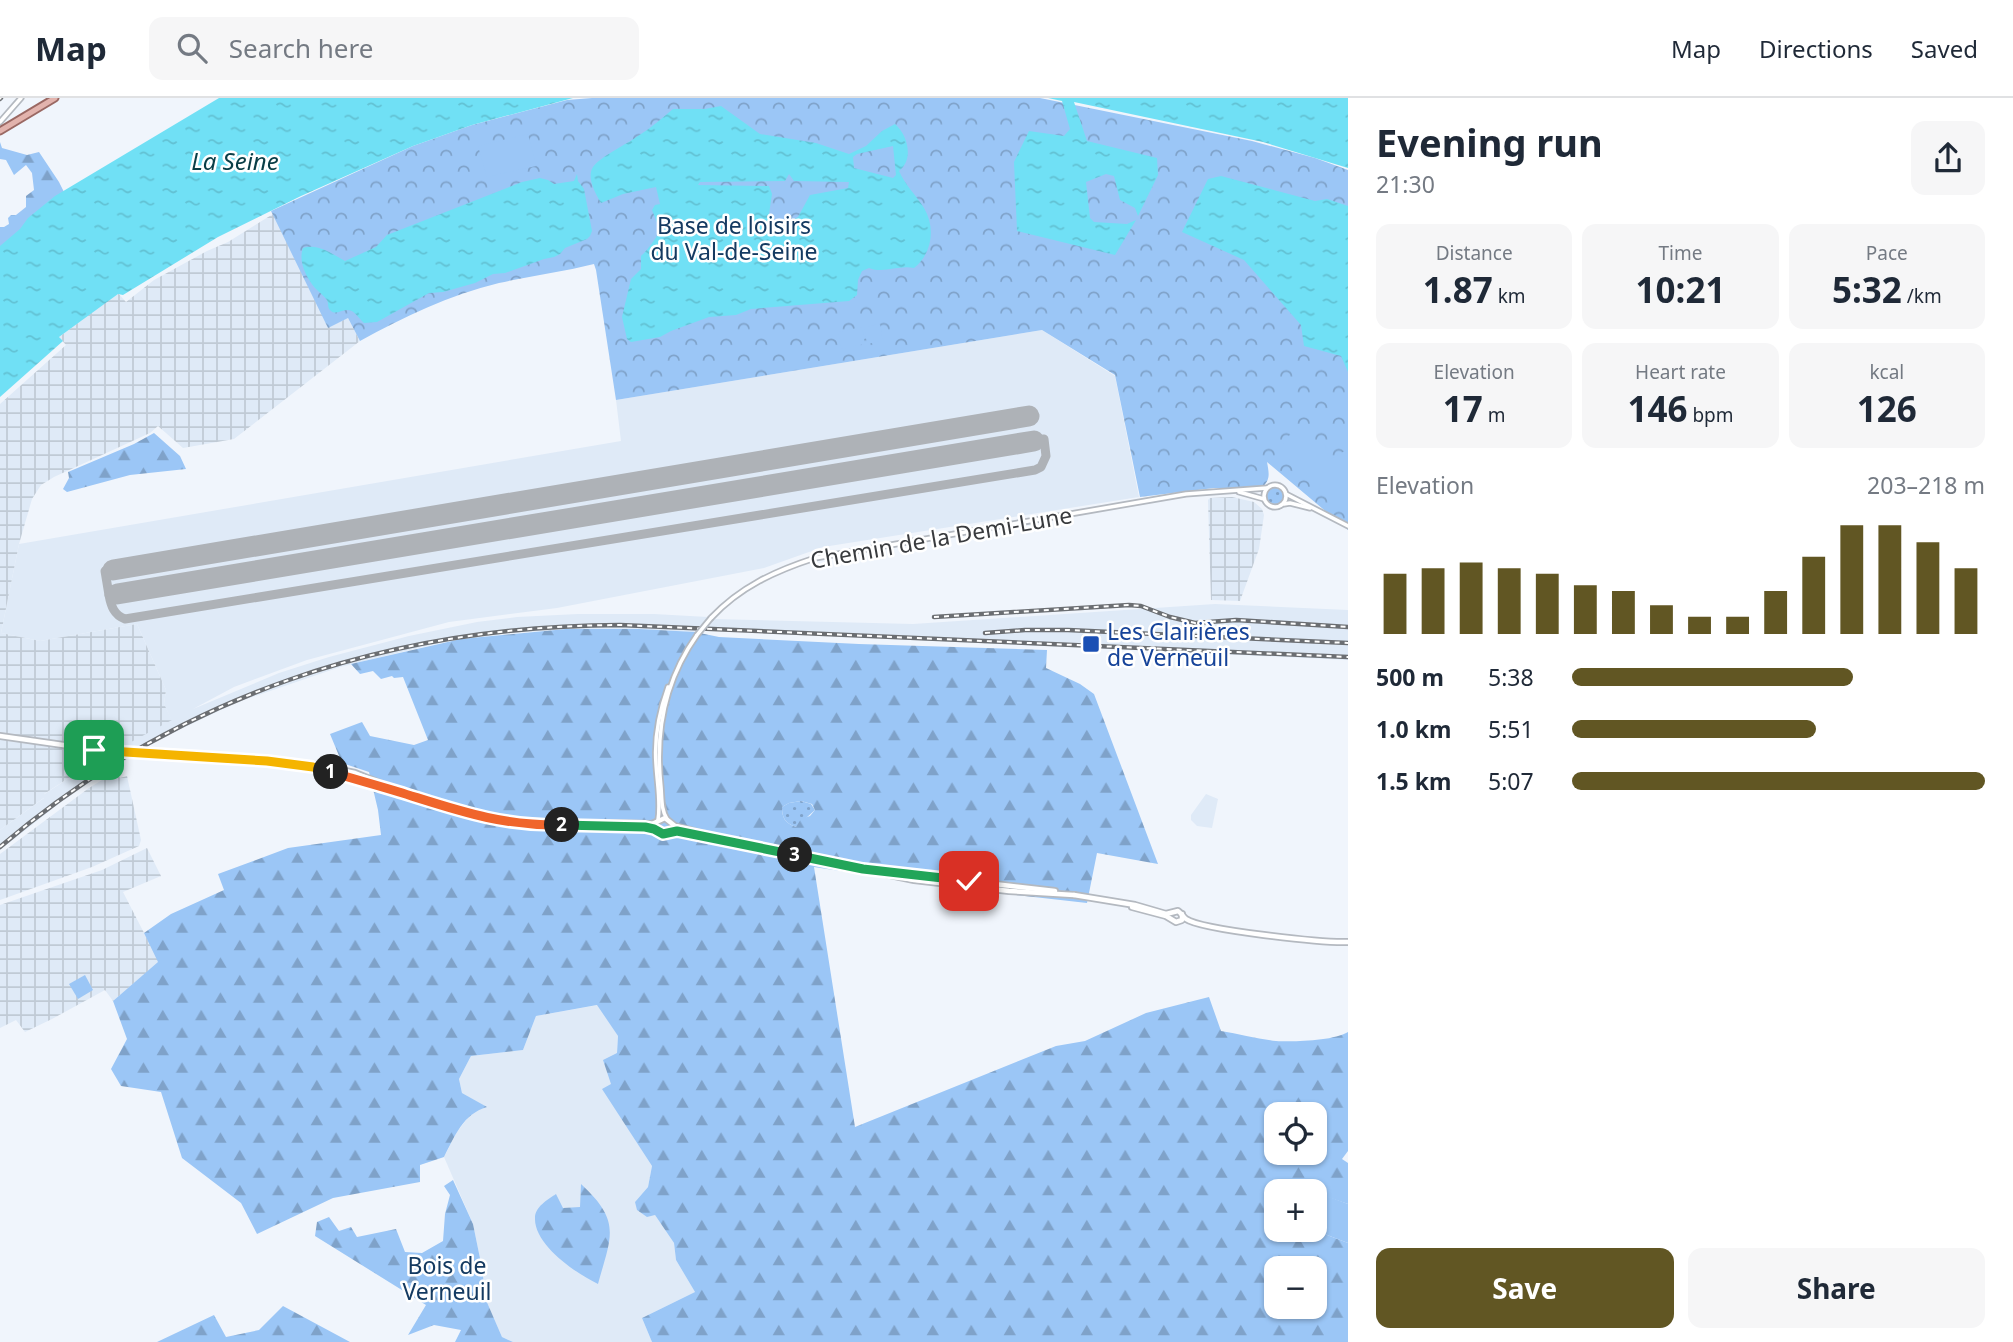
<!DOCTYPE html>
<html lang="en">
<head>
<meta charset="utf-8">
<style>
  :root { --surface:#fff; --page:#f6f6f7; --text:#1f2937; --muted:#747a83; --line:#e0e1e3; --accent:#615623 }
  body { margin:0; font-family:"Noto Sans",sans-serif; background:var(--page); color:var(--text); height:100vh; display:flex; flex-direction:column; font-size:26px; white-space:nowrap }
  * { box-sizing:border-box; margin:0 }
  p { font-size:23px; color:var(--muted) }
  .icon { flex:none; width:38px; height:38px; fill:none; stroke:currentColor; stroke-width:2; stroke-linecap:round; stroke-linejoin:round }
  .map { position:relative; flex:1; overflow:hidden }
  .panel { display:flex; flex-direction:column; background:var(--surface); width:665px }
  .panel>* { flex:none }
  .tools { position:absolute; left:1264px; top:1004px; display:grid; gap:14px }
  .tools a { display:grid; place-items:center; width:63px; height:63px; border-radius:14px; background:var(--surface); box-shadow:0 2px 5px #0004; font-size:35px }
  .pin { position:absolute; display:grid; place-items:center; width:60px; height:60px; color:#fff; margin:-30px; border-radius:14px; box-shadow:0 4px 10px #0006 }
  .km { position:absolute; width:35px; height:35px; margin:-18px; border-radius:50%; background:#222; color:#fff; font-size:19px; line-height:35px; text-align:center }
  .round { display:grid; place-items:center; flex:none; width:74px; height:74px; border-radius:14px; background:var(--page) }
  .headline { display:flex; align-items:center; justify-content:space-between; height:119px; padding:0 28px }
  h1 { font-size:38px; font-weight:700; line-height:52px }
  .metrics { display:grid; grid-template-columns:repeat(3,1fr); gap:10px; height:119px; padding:7px 28px }
  .metrics div { display:grid; align-content:center; border-radius:14px; background:var(--page); text-align:center }
  .metrics b { font-size:35px; font-weight:700 }
  .metrics small { font-size:19px; font-weight:400 }
  .metrics p { font-size:19px }
  .chart { height:196px; padding:14px 28px }
  .chart p { display:flex; justify-content:space-between }
  .chart svg { width:100%; height:126px; margin-top:7px; stroke:var(--accent); stroke-width:6 }
  .action { display:flex; gap:14px; margin-top:auto; padding:14px 28px }
  .action a { flex:1; height:80px; border-radius:14px; background:var(--accent); color:#fff; font-size:28px; font-weight:700; line-height:80px; text-align:center }
  .action a+a { background:var(--page); color:var(--text) }
  ul { padding:0 28px; list-style:none; font-size:23px }
  li { display:grid; grid-template-columns:112px 84px 1fr; align-items:center; height:52px }
  li i { height:18px; border-radius:9px; background:var(--accent) }
  header { display:flex; align-items:center; gap:42px; box-sizing:border-box; height:98px; padding:0 35px; background:var(--surface); border-bottom:2px solid var(--line) }
  header strong { font-size:33px }
  nav { display:flex; gap:38px; margin-inline-start:auto; font-size:24px }
  .search { width:490px; height:63px; background:var(--page); display:flex; align-items:center; gap:18px; box-sizing:border-box; padding:0 24px; border-radius:14px; color:var(--muted); font-size:26px }
  main { display:flex; flex:1; min-height:0 }
  .map>svg:first-child { display:block }
</style>
</head>
<body>
<header>
<strong>Map</strong>
<div class="search"><svg class="icon" aria-label="search" viewBox="0 0 24 24"><circle cx="10" cy="10" r="6"/><path d="M15 15l6 6"/></svg>Search here</div>
<nav><a>Map</a><a>Directions</a><a>Saved</a></nav>
</header>
<main>
<div class="map">
<svg width="1348" height="1244" viewBox="0 0 1348 1244">
  <defs>
    <pattern id="industrial-grid" width="8" height="8" patternUnits="userSpaceOnUse" patternTransform="scale(1.75)"><rect width="8" height="8" fill="#dfeaf7"/><path d="M0 4h8M4 0v8" fill="none" stroke="#c0cad5"/></pattern>
    <pattern id="grass-dots" width="8" height="8" patternUnits="userSpaceOnUse" patternTransform="scale(1.75)"><rect width="8" height="8" fill="#9bc6f6"/><path d="M2 2h.1M6 6h.1" fill="none" stroke="#7fa2c9" stroke-width="1.8" stroke-linecap="round"/></pattern>
    <pattern id="forest-firs" width="22" height="20" patternUnits="userSpaceOnUse" patternTransform="scale(1.75)"><rect width="22" height="20" fill="#9bc6f6"/><path d="M5 1l3.5 6h-7zM16 11l3.5 6h-7z" fill="#7fa2c9"/></pattern>
    <pattern id="park-crowns" width="20" height="18" patternUnits="userSpaceOnUse" patternTransform="scale(1.75)"><rect width="20" height="18" fill="#9bc6f6"/><path d="M2 6a3 3 0 1 1 6 0M12 15a3 3 0 1 1 6 0" fill="none" stroke="#7fa2c9"/></pattern>
    <pattern id="water-ripples" width="26" height="14" patternUnits="userSpaceOnUse" patternTransform="scale(1.75)"><rect width="26" height="14" fill="#70e0f5"/><path d="M2 4q2-2 4 0t4 0M15 11q2-2 4 0t4 0" fill="none" stroke="#62c1d3"/></pattern>
  </defs>
  <rect width="100%" height="100%" fill="#f0f5fc"/>
  <g fill="#dfeaf7">
    <path d="M1042,232L1115,278L1139,399L823,449L764,470L557,510L449,524L307,562L234,589L193,611L279,575L329,559L409,538L477,524L517,519L578,516H654L708,519L695,534L639,531H566L515,535L461,541L422,549L340,569L235,605L158,642L71,696L0,752V732L44,700L43,697L92,665L171,621L164,606L166,592L137,526L40,543L1,535L19,446L621,343L616,302Z"/>
    <path d="M1215,506L1348,512V562L704,532L714,521L913,526Z"/>
    <path d="M1206,696L1218,701L1212,730L1197,728L1191,722V717Z"/>
    <path d="M598,907L618,938L617,955L612,986L603,991L652,1068L648,1089L635,1104L647,1118L655,1117L674,1145L676,1162L695,1194L642,1220L652,1244H513L502,1239L486,1202L482,1170L473,1126L444,1059L457,1034L473,1013L486,1009L462,995L459,981L471,958L523,952L536,918Z"/>
  </g>
  <g fill="url(#industrial-grid)">
    <path d="M273,116L328,229L348,220L360,243L234,341L183,350L158,328L150,335L54,379L41,387L32,401L19,446L1,535L40,543L137,526L166,592L164,606L172,622L92,665L44,696L45,699L0,732V306L66,247L59,239L118,195L126,204L154,182L207,153L228,144Z"/>
    <path d="M1232,399L1254,404L1262,411L1264,417L1259,451L1240,503L1211,502L1208,402L1210,400Z"/>
    <path d="M119,678L120,680L127,678L141,742L139,748L92,769L0,802V756L89,690L107,679L108,681Z"/>
    <path d="M147,750L161,778L123,794L159,864L113,903L105,892L52,921L25,934L16,922L0,930V807L102,772Z"/>
  </g>
  <g fill="url(#grass-dots)">
    <circle cx="1275" cy="398" r="10"/>
    <path d="M801,703L811,706L815,712L796,729C785,725 782,720 782,709L789,705Z"/>
  </g>
  <g fill="url(#forest-firs)" fill-rule="evenodd">
    <path d="M0,44L2,50L27,57L39,54L59,84L65,96L0,157V129H4L9,126L8,120L11,117H16L26,109V98L34,92L32,75L26,67L14,77L6,62L0,61Z"/>
    <path d="M154,335L180,358L186,371L130,377L67,394L63,391L69,380L68,374L134,346Z"/>
    <path d="M566,531H639L695,534L719,539L859,546L1047,552L1046,570L1080,586L1094,596L1158,766L1097,755L1087,805L952,790L814,769L855,1029L1056,948L1085,943L1146,915L1209,899L1221,933C1239,936 1258,941 1276,943C1294,944 1333,943 1348,934V1053L1342,1061L1348,1065V1106L1319,1096L1314,1108V1094H1276V1132H1314L1348,1145V1244H652L642,1220L695,1194L676,1162L674,1145L655,1117L647,1119L637,1112L635,1104L648,1089L652,1068L602,991L611,986L603,962L617,955L618,938L597,907L536,918L523,952L471,958L459,981L462,995L487,1009C463,1016 455,1038 444,1059L420,1067V1084L333,1100L257,1136L241,1105L182,1060L161,994L121,988L111,971L127,941L113,903L158,864L144,835L171,816L224,792L218,776L288,750L381,737L378,712L369,674L342,665L330,636L362,624L370,638L414,647L428,642L403,579L394,580L392,578L381,581L373,573L360,576L351,566L461,541ZM801,703L812,706L815,712L810,718L801,721L796,729C785,725 782,720 782,709L789,705ZM1276,1017H1314V1055H1276ZM1276,1171H1314V1209H1276Z"/>
    <path d="M453,1082L473,1126L482,1170L486,1202L502,1239L513,1244H455L461,1232L434,1227L408,1237L426,1207L315,1138L317,1124L329,1119L339,1133L351,1129L357,1139L396,1131L405,1154L422,1155L443,1143L445,1116L450,1097L444,1088Z"/>
    <path d="M581,1086C622,1124 611,1138 598,1186C577,1176 534,1147 535,1120C535,1109 547,1102 556,1096L563,1110L580,1109Z"/>
    <path d="M283,1208L350,1244H157L214,1217L226,1239L259,1232Z"/>
  </g>
  <path fill="url(#park-crowns)" d="M592,0H1040L1252,43L1315,60L1348,72V432L1267,364C1269,375 1271,383 1261,390H1214L1140,399L1115,277L1042,232L616,302L596,172L594,166C562,174 530,178 499,185C449,197 404,219 360,243L348,220L328,230L271,113L413,48L472,27L567,2Z"/>
  <g fill="#9bc6f6">
    <path d="M528,36L536,68L487,79L478,48Z"/>
    <path d="M880,226L883,243L867,246L864,229Z"/>
    <path d="M862,229L865,246L841,251L838,234Z"/>
    <path d="M1296,328L1329,362L1348,351V416L1279,352Z"/>
    <path d="M85,877L93,892L78,901L69,886Z"/>
    <path d="M1319,1095L1348,1106V1145L1314,1132V1108Z"/>
  </g>
  <g fill="url(#water-ripples)" fill-rule="evenodd">
    <path d="M219,0H573L472,27L413,48L301,98L218,139L123,197L118,196L59,239L63,243L0,299V148L20,131L28,120L55,98Z"/>
    <path d="M1048,0H1348V70L1263,44L1074,4L1087,43L1157,60L1158,77L1138,118L1135,110L1120,102L1114,78L1106,76L1086,84L1090,120L1094,124L1127,126L1136,122L1115,157L1017,133L1014,64L1029,33L1064,38L1070,31L1062,3Z"/>
    <path d="M721,8L760,36L816,45L849,56L866,48L882,33L895,26C908,37 914,62 899,73C905,87 916,97 924,110C936,130 932,156 914,170C898,167 884,176 869,170L862,173L858,182L857,197L849,203L751,211L736,217L709,219L671,233L660,239L631,244L627,241L622,219L631,181L641,171V158C646,154 658,138 660,132L652,112L655,107L660,106L656,89L623,96L601,105C596,96 586,80 593,69C601,58 627,46 638,38C651,30 662,20 673,11H705ZM893,48L896,77L893,80L854,70L853,59L857,56ZM789,76L794,83L849,84L848,90L810,97L798,119L786,126L775,124L769,116L772,96L769,88L698,87L700,84L785,83Z"/>
    <path d="M577,76L578,83L584,91L592,133L590,138L587,141L565,150L560,156L554,159L544,161L505,175L493,176L475,185L443,194L429,195L377,224L364,225C358,220 355,212 347,212C341,212 336,217 331,213C327,210 329,206 327,202C324,198 319,194 315,190C306,179 298,163 303,150C318,145 332,156 345,163L376,149L387,137L522,84L540,80L548,82L554,86L574,83Z"/>
    <path d="M1221,78L1315,103L1327,101L1348,108V274L1341,258L1304,248L1301,227L1244,162L1182,134L1208,81Z"/>
  </g>
  <g fill="none" stroke-linecap="round" stroke-linejoin="round">
    <g stroke="#aeb2b7" stroke-width="9">
      <path d="M117,496L109,497C111,508 114,517 125,521L1035,372L1041,369L1046,358L1044,341L1034,343"/>
      <path d="M109,497L105,473L113,472"/>
    </g>
    <g stroke="#aeb2b7" stroke-width="21">
      <path d="M113,472L1029,318"/>
      <path d="M117,496L1034,343"/>
    </g>
    <g stroke="#b4b9c0" stroke-width="7">
      <g id="tertiary">
        <path d="M0,24L21,0"/>
        <circle cx="1275" cy="398" r="11"/>
        <path d="M1239,394L1264,401"/>
        <path d="M1286,396L1348,428"/>
        <path d="M1284,406L1290,405L1310,410"/>
        <path d="M711,520C740,489 775,473 815,460L1186,396L1267,390"/>
        <path d="M667,721C661,712 662,700 661,689C655,635 665,582 697,537"/>
        <path d="M658,722C661,704 657,685 656,666C654,640 659,614 668,589"/>
      </g>
    </g>
    <g stroke="#b4b9c0" stroke-width="8">
      <g id="secondary">
        <path d="M0,638L105,653"/>
        <path d="M136,655L269,663"/>
        <path d="M267,663L321,671L457,713L498,723L540,728L583,727"/>
        <path d="M312,666L355,675L397,692"/>
        <path d="M581,727L611,725L652,726L665,720L675,728L742,746L914,782L1009,793L1074,797"/>
        <path d="M606,727L648,730L662,736L675,733L706,739"/>
        <path d="M883,773L1055,793"/>
        <path d="M1074,797L1135,807L1166,816L1178,813C1181,815 1183,819 1186,821C1202,832 1324,845 1348,844"/>
        <path d="M1132,809L1166,818L1176,824L1182,822V816"/>
      </g>
    </g>
    <g stroke="#9a6863" stroke-width="9">
      <path id="primary" d="M0,33L55,0"/>
    </g>
    <use href="#tertiary" stroke="#fff" stroke-width="3.5"/>
    <use href="#secondary" stroke="#fff" stroke-width="4.5"/>
    <use href="#primary" stroke="#e2b3ad" stroke-width="5"/>
    <g stroke="#6b6e72" stroke-width="4.5">
      <g id="rail">
        <path d="M0,1L1,0"/>
        <path d="M934,519L1129,507L1141,508L1170,519L1195,525L1236,522L1348,529"/>
        <path d="M985,535L1025,532H1068L1348,545"/>
        <path d="M0,749C177,598 388,528 620,527L1348,559"/>
      </g>
    </g>
    <use href="#rail" stroke="#fff" stroke-width="2" stroke-dasharray="5" stroke-linecap="butt"/>
    <g stroke="#b4b9c0" stroke-width="7" stroke-linecap="butt">
      <path id="tertiary-bridge" d="M697,537L711,520"/>
    </g>
    <g stroke="#b4b9c0" stroke-width="8" stroke-linecap="butt">
      <path id="secondary-bridge" d="M105,653L136,655"/>
    </g>
    <use href="#tertiary-bridge" stroke="#fff" stroke-width="3.5"/>
    <use href="#secondary-bridge" stroke="#fff" stroke-width="4.5"/>
  </g>
  <g fill="none" stroke-linecap="round" stroke-linejoin="round">
    <g stroke="#fff" stroke-width="14">
      <path id="split-1" d="M94,652L267,663L313,669L331,674"/>
    </g>
    <g stroke="#fff" stroke-width="14">
      <path id="split-2" d="M331,674C354,681 376,687 399,694C457,712 500,728 562,727"/>
    </g>
    <g stroke="#fff" stroke-width="14">
      <path id="split-3" d="M562,727L645,729L654,731L663,736L677,733L795,757"/>
    </g>
    <g stroke="#fff" stroke-width="14">
      <path id="split-4" d="M795,757L863,771L969,783"/>
    </g>
    <use href="#split-1" stroke="#f5b400" stroke-width="9"/>
    <use href="#split-2" stroke="#f0652b" stroke-width="9"/>
    <use href="#split-3" stroke="#22a559" stroke-width="9"/>
    <use href="#split-4" stroke="#22a559" stroke-width="9"/>
  </g>
  <rect fill="#1a4fb4" stroke="#fff" stroke-width="2.5" x="1082" y="537" width="18" height="18" rx="3.5"/>
  <g text-anchor="middle" dominant-baseline="central" stroke-width="5" stroke-linejoin="round" paint-order="stroke">
    <g font-size="23" fill="#143a61" stroke="#fff">
      <text x="734" y="127">Base de loisirs<tspan x="734" dy="26">du Val-de-Seine</tspan></text>
      <text x="447" y="1167">Bois de<tspan x="447" dy="26">Verneuil</tspan></text>
    </g>
    <g font-size="23" fill="#393b3e" stroke="#fff">
      <text transform="translate(941 439) rotate(-10)">Chemin de la Demi-Lune</text>
    </g>
    <g font-size="23" fill="#164399" stroke="#fff" text-anchor="start">
      <text x="1107" y="533">Les Clairières<tspan x="1107" dy="26">de Verneuil</tspan></text>
    </g>
    <g font-size="24" font-style="italic" fill="#093e47" stroke="#fff">
      <text x="235" y="62">La Seine</text>
    </g>
  </g>
</svg>
<div class="tools">
<a><svg class="icon" aria-label="locate" viewBox="0 0 24 24"><circle cx="12" cy="12" r="6"/><path d="M12 2v4M12 18v4M2 12h4M18 12h4"/></svg></a>
<a>+</a>
<a>−</a>
</div>
<div class="pin" style="left:94px;top:652px;background:#1e9e55"><svg class="icon" aria-label="arrive" viewBox="0 0 24 24"><path d="M6 21V4h12l-3 4 3 4H6"/></svg></div>
<div class="pin" style="left:969px;top:783px;background:#d93025"><svg class="icon" aria-label="check" viewBox="0 0 24 24"><path d="M5 12l5 5 9-10"/></svg></div>
<b class="km" style="left:331px;top:674px">1</b>
<b class="km" style="left:562px;top:727px">2</b>
<b class="km" style="left:795px;top:757px">3</b>
</div>
<section class="panel">
<div class="headline"><div><h1>Evening run</h1><p>21:30</p></div><a class="round"><svg class="icon" aria-label="share" viewBox="0 0 24 24"><path d="M12 15V3M7 8l5-5 5 5M5 13v7h14v-7"/></svg></a></div>
<div class="metrics">
<div><p>Distance</p><b>1.87<small> km</small></b></div>
<div><p>Time</p><b>10:21</b></div>
<div><p>Pace</p><b>5:32<small> /km</small></b></div>
</div>
<div class="metrics">
<div><p>Elevation</p><b>17<small> m</small></b></div>
<div><p>Heart rate</p><b>146<small> bpm</small></b></div>
<div><p>kcal</p><b>126</b></div>
</div>
<div class="chart"><p><span>Elevation</span>203–218 m</p>
<svg viewBox="0 0 160 44" preserveAspectRatio="none"><path d="M5 44V23M15 44V21M25 44V19M35 44V21M45 44V23M55 44V27M65 44V29M75 44V34M85 44V38M95 44V38M105 44V29M115 44V17M125 44V6M135 44V6M145 44V12M155 44V21"/></svg>
</div>
<ul>
<li><b>500 m</b>5:38<i style="width:68%"></i></li>
<li><b>1.0 km</b>5:51<i style="width:59%"></i></li>
<li><b>1.5 km</b>5:07<i style="width:100%"></i></li>
</ul>
<div class="action"><a>Save</a><a>Share</a></div>
</section>
</main>
</body>
</html>
